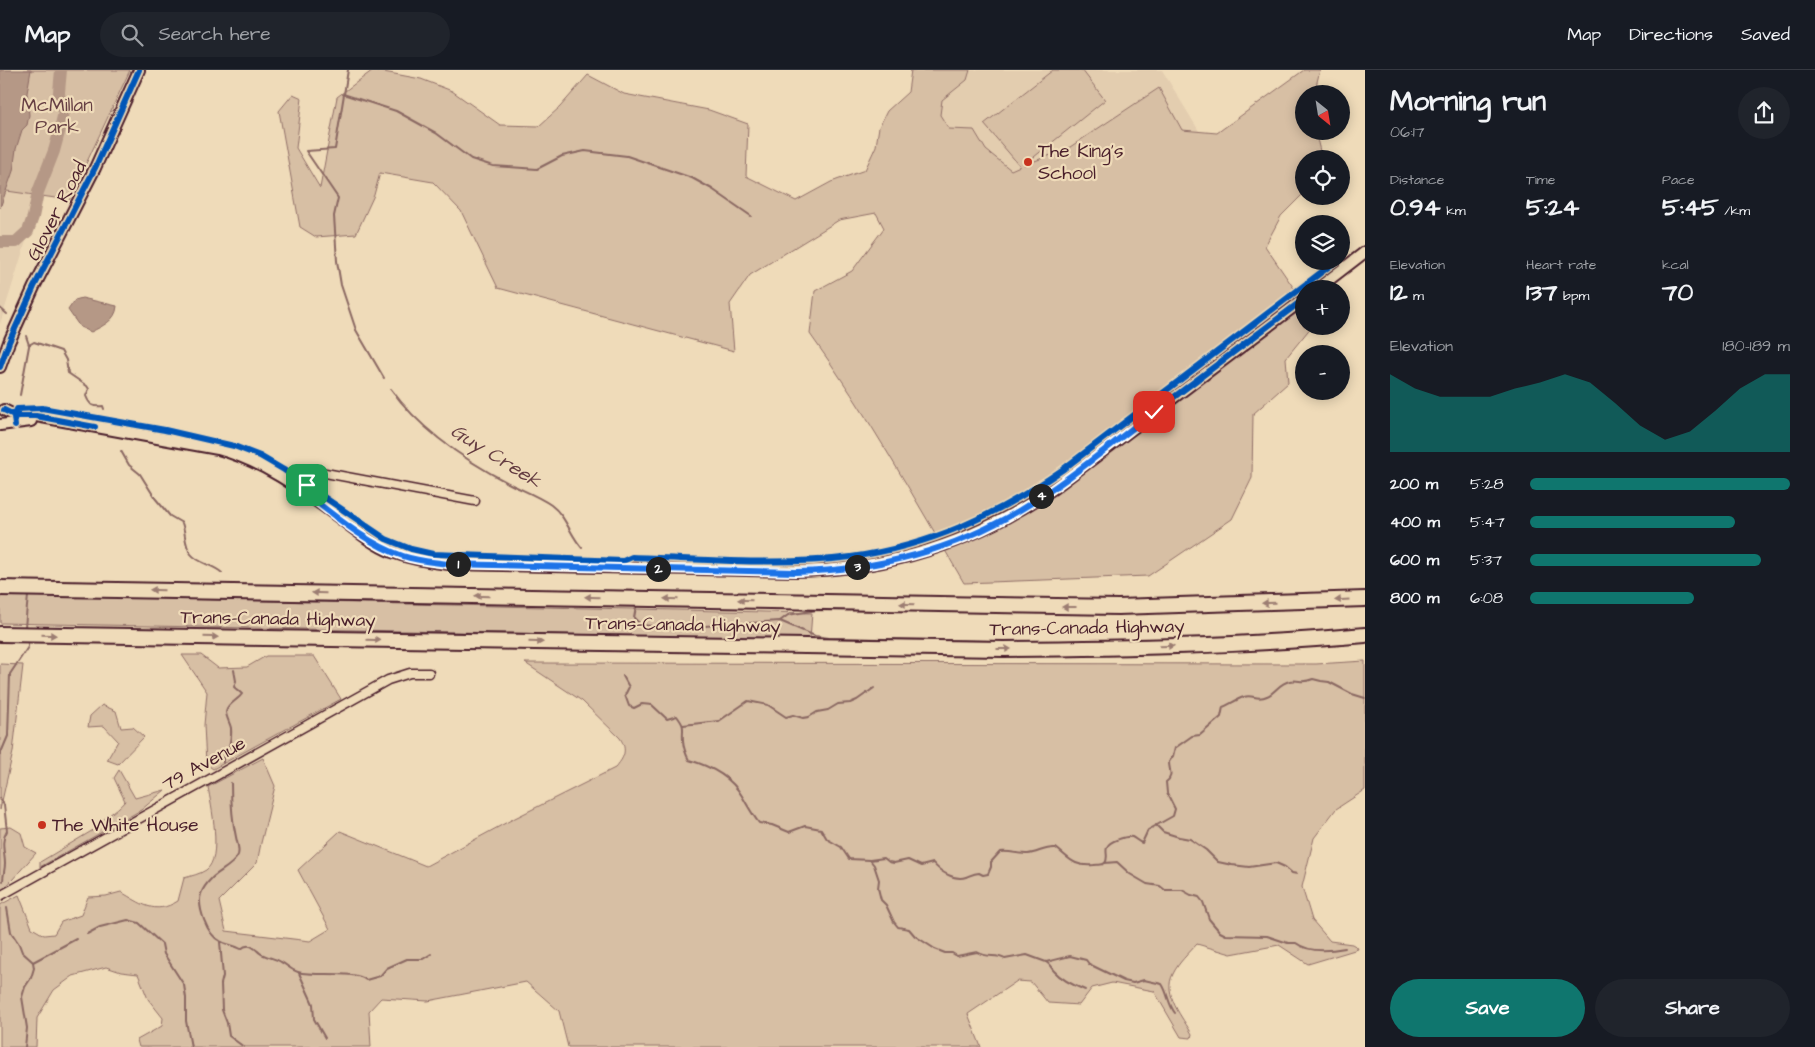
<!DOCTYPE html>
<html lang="en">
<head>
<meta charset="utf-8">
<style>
  :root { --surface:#171b24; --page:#20242c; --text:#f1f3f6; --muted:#9ea1a6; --line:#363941; --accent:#0f766e }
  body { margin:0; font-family:"Architects Daughter",sans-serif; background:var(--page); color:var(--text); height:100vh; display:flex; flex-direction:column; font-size:19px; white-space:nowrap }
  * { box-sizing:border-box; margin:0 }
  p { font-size:16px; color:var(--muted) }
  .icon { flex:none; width:28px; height:28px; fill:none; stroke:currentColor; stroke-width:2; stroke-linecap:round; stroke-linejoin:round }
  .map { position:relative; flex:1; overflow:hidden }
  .side { display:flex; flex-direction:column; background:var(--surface); width:450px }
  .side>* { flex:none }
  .needle { width:32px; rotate:150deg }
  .fabs { position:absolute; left:1295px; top:15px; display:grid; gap:10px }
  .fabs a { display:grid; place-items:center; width:55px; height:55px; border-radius:50%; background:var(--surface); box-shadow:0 2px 12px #0003; font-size:25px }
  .pin { position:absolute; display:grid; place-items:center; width:42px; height:42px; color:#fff; margin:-21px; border-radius:10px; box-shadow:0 2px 8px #0006 }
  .km { position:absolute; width:25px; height:25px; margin:-12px; border-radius:50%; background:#222; color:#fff; font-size:14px; line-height:25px; text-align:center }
  .round { display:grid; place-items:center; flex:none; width:52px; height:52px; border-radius:26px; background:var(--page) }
  .overview { display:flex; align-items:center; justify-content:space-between; height:85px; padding:0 25px }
  h1 { font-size:28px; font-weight:800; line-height:38px }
  .figures { display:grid; grid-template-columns:repeat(3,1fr); gap:8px; height:85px; padding:5px 25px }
  .figures div { display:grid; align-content:center }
  .figures b { font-size:25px; font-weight:800 }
  .figures small { font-size:14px; font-weight:400 }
  .figures p { font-size:14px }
  .chart { height:140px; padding:10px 25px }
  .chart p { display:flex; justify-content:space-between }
  .chart svg { width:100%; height:90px; margin-top:5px; fill:var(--accent); opacity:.7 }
  .cta { display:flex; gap:10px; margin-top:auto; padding:10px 25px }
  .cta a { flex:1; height:58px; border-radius:30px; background:var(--accent); color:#fff; font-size:20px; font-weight:800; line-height:58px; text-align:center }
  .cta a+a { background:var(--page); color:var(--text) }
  ul { padding:0 25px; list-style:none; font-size:16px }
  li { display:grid; grid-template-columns:80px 60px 1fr; align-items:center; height:38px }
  li i { height:12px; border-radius:6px; background:var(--accent) }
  header { display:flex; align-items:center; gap:30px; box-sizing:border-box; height:70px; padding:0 25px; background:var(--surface); border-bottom:1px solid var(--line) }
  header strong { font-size:24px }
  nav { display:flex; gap:28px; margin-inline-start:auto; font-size:18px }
  .search { width:350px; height:45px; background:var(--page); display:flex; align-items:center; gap:12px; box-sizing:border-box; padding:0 18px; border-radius:28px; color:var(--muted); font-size:19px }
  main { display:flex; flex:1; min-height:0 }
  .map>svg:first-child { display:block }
</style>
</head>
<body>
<header>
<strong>Map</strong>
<div class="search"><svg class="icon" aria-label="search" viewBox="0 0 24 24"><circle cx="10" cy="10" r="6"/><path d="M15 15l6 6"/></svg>Search here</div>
<nav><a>Map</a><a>Directions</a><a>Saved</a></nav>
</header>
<main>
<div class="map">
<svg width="1365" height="977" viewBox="0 0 1365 977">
  <rect width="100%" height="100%" fill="#efdbb9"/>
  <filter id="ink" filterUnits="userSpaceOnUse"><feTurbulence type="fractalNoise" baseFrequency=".02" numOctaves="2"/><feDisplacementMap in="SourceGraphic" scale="10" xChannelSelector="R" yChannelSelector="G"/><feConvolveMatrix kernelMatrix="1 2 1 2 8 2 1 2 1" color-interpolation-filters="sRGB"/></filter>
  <g filter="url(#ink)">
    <g fill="#e3cdaf">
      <path d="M915,0H1162L1202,66L975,175Z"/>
      <path d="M0,119L38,122L34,146L0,254Z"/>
    </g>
    <g fill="#d7bfa4" stroke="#906f68">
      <path d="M23,0H130L69,130L0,120Z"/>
      <path d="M373,0L421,9L452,21L500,55L539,56L560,37L588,5L624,24L709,40L748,54L746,106L796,131L831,112L865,100L876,76L879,57L887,41L908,22L911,0H970L967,10L942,30L940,45L949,59L974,60L986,80L1011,100L1020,96L984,54L1053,0H1082L1105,30L1024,95L1067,79L1159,18L1182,60L1217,63L1304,0H1320L1314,24H1304V61H1315L1322,89H1304V123L1281,146L1265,176L1304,233V256H1312L1286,288L1288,313L1253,344L1252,408L1232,449L1148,506L964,513C915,429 867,343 810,264L815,221L852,201L884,158L876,143L839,150L750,205L730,234L734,281L498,218L461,141L433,112L380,103L374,125L356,164L316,167L300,157L279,41L293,24L302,28L296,78L320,118L337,27Z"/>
      <path d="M0,525L812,543L810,569L0,553Z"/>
      <path d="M182,585H201L218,598L247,597L266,586H314L341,629L213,699L206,694L204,655L207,622Z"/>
      <path d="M1365,591V720L1336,739L1314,768L1302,817L1312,850L1330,871L1352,874L1357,877L1358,879L1308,894L1279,875L1231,884L1197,874C1189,883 1178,893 1173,904C1162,924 1183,948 1192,964L1191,968L1181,967L1154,921L1112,913L1092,918L1079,935L1048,933L1031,912L1017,911L968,944L981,977H568L559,941L526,912L428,931L381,928L369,941L371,977H139L137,970L162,956L163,948L148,929L138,904L121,902L106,897L73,906L54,920L37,948L36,977H0V835L19,825L32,858L44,865L54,864L61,852L81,845L88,827L106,826L121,822C141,833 154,846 178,831L184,808C191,806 200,804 206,800C223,788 211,735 208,717L263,688L275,716L261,773L257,793L219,831L226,861L310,871L330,859L298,800L340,761L426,796L513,749L615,698C624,688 628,680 620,668L582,631L525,593L1316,594Z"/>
      <path d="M0,594L23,595L13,682L0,740Z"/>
      <path d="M102,635L116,641L121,658L133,657L144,667L118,694L107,690L118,671L104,656L88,657L90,646Z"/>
      <path d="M119,700L135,728L165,720L141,740L40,797V792L95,759C103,747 116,742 125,731L114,708Z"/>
      <path d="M11,757L21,763L25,777L36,783L4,819L0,821V758Z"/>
    </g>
    <g fill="#b59886" stroke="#8a6862">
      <path d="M0,0H31L27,23L29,45L27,55L22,60L16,79L13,101L0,138Z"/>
      <path d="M82,228L117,236C116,251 102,256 91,262L80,257L68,240L75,230Z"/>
    </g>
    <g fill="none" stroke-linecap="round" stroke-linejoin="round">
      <g stroke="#8a6862" stroke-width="2">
        <path d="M348,0L335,79L306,81L338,128L334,146L337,191L341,215L356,260L384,308"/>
        <path d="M343,24L396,41L436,63L471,89L493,96L537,99L562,86L585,81L627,86L692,108L712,119L751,146"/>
        <path d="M0,238L7,244"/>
        <path d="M26,266L29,275L34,272L61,281L66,290L68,303L87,316L89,319L86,326C90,336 93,337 103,336L104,339"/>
        <path d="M391,319C420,360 466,391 510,414C524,421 538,426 551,435C566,446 570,465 582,478"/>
        <path d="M20,325L29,276"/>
        <path d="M121,381L129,395L140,404L155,428L170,446L182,453C186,463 184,475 191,484C199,494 214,495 222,503"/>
        <path d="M636,537L634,548L641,555L673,558L780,551L815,566L829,568L1051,572"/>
        <path d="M780,551L788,545L817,540L968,541"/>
        <path d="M25,557L28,526"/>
        <path d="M623,606L629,617L625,625L629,636L634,638L642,634L652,635L667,649L677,646C686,658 682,657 683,670C683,676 686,685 689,690C710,696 731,707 742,726C748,736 752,744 759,753L772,755L789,762L805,756L821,759L827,769L841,777L849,789L870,790L884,788L889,792L894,793L908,790L921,796L933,793C940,802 955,811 966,807C971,805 974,803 979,803L983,805L988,804L991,797V792L1000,782C1010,781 1019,784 1028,784C1038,783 1045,777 1056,778C1070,789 1074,797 1094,795C1098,794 1102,796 1105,793C1109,788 1105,782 1107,777C1109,771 1126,766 1132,767C1136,769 1138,772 1142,773L1148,760L1173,746L1175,739L1167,723L1166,712C1174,706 1169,701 1169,692L1173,686L1175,678L1192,666L1200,665L1221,647L1223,637C1230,634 1237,629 1244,627C1253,624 1257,631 1267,626C1276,622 1279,613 1290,611C1300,609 1301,614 1313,609L1321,611L1329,612L1352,624L1365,628"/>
        <path d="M683,655L719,651L748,631L768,635L786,647L793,645L803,648L809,647L817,642L828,640L838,634L850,633L857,630L874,618"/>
        <path d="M0,685L8,666L10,604L28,577V572"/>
        <path d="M223,693V688C229,681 232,667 231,658C230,653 226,647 226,642C227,634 238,630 242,624L234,617L236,611L234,600"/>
        <path d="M231,713C231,731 232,750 236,767C237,773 240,779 238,785C234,795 219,801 212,808C208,812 203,818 201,824C197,837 207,865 220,871C227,875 234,875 241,879C249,872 254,878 260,883C265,887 275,888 281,892C287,895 291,900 298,902C314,907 354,900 366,910L380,906L387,898L407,889H423L431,884"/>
        <path d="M0,728L4,735L7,761C0,772 5,782 5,794C5,799 3,805 3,811"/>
        <path d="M1156,755L1163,762L1179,767L1190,769L1206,780L1218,792L1232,795L1249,797L1276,793L1285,797L1292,803L1297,804"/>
        <path d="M870,790L874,795L879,810L878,818L881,830L886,835L894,852L898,857L909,859L915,866L935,879L945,883H952L957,886L977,882C989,889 995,883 1005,889L1027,885L1046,892L1070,886L1086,890L1089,894L1124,911L1133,913L1144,910L1162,914C1168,923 1168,934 1175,943"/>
        <path d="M1105,793L1117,792L1130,804L1147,814L1160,816L1165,820H1182L1191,825L1199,827L1203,832L1209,849L1220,862L1226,865L1267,866L1288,873H1296C1309,883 1329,881 1345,878"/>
        <path d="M7,838L11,862L19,874L22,882L33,892L34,898L31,908L25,917L22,927L27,958L25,977"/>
        <path d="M87,864L100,857L128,850L139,853L162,874L164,884L184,915L186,928V951L191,977"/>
        <path d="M220,872L223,906L221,914L222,940L227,953L229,966L244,977"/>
        <path d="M33,892L76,869"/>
        <path d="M1046,892C1051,895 1051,898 1054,901C1061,909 1075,916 1085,920"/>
        <path d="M299,903L313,934L314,949L325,968"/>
      </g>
      <path stroke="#b59886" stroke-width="12" d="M0,172H16L28,161L33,147L38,122L54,81L60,59L64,42L60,34L59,22L61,0"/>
      <g stroke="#4a1f2b" stroke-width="11">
        <g id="street">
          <path d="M296,416L309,405L320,402L475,431"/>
          <path d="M0,826L388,610L410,603H429"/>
        </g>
      </g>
      <g stroke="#4a1f2b" stroke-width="14">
        <g id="secondary">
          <path d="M1317,219L1365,182"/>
          <path d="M0,297L9,272L34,217L95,98L139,0"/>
          <path d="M4,340L16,346H36L218,379C266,392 302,420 341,449C357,461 373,474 392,482C411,489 429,492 449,494L796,501C890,500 977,471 1054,418L1304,229"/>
          <path d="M0,355L31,351"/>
        </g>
      </g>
      <g stroke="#4a1f2b" stroke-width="18">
        <g id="highway">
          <path d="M0,518L1118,537L1365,529"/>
          <path d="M0,564L1004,579C1124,578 1245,576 1365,565"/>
        </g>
      </g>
      <use href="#street" stroke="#efdbb9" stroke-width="8"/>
      <use href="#secondary" stroke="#efdbb9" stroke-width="10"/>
      <use href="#highway" stroke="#efdbb9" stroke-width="14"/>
      <g stroke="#efdbb9" stroke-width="9">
        <g id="cycleway">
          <path d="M0,297L9,272L34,217L95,98L139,0"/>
          <path d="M4,340L16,346H36L95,357"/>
          <path d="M15,356L14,347L17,339L42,338L165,360L234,376L260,386L284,400L386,469L411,479L433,484L623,491L632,487C702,489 781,496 851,487C930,476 997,445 1062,400L1336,191"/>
          <path d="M612,498L796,501C873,500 952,481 1019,441C1062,415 1101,382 1141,352C1195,311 1250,270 1304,229"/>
        </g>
      </g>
      <use href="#cycleway" stroke="#0057b8" stroke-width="6"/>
    </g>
    <defs><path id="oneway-solid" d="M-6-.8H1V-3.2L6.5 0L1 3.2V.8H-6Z" transform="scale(1.25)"/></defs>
    <g fill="#9c7d72">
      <use href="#oneway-solid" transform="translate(157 520) rotate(-179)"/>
      <use href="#oneway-solid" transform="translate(319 523) rotate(-179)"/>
      <use href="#oneway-solid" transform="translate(482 526) rotate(-179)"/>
      <use href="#oneway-solid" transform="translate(592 527) rotate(-179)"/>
      <use href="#oneway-solid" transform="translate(671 529) rotate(-179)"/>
      <use href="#oneway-solid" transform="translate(745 530) rotate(-179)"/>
      <use href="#oneway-solid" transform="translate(1342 530) rotate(177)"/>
      <use href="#oneway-solid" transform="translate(1269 533) rotate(178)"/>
      <use href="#oneway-solid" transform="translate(907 534) rotate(-179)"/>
      <use href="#oneway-solid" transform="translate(1069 537) rotate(-180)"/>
      <use href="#oneway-solid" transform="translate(49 565) rotate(1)"/>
      <use href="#oneway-solid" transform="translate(211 567) rotate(1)"/>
      <use href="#oneway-solid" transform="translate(374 570) rotate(1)"/>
      <use href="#oneway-solid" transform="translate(536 572) rotate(1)"/>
      <use href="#oneway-solid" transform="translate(1167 576) rotate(-2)"/>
      <use href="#oneway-solid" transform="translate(1004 579)"/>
    </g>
  </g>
  <g fill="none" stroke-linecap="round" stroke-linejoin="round" filter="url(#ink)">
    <g stroke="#fff" stroke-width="10">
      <path id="route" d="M307,415L301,411L296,416C328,440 364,473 403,486C417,491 433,492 448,494L796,502C874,500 952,481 1020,440C1067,412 1110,375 1154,342"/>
    </g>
    <use href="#route" stroke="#1a73e8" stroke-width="6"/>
  </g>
  <g fill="#c8321e" stroke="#efdbb9" stroke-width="2">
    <circle cx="1028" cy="92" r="5"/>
    <circle cx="42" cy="755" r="5"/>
  </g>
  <g text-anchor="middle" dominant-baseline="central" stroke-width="4.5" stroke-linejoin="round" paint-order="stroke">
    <g font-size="19" fill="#663f43" stroke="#efdbb9">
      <text x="57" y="35">McMillan<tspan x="57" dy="22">Park</tspan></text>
    </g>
    <g font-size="19" fill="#4a1f2b" stroke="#efdbb9" text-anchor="start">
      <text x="1038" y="81">The King's<tspan x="1038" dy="22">School</tspan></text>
      <text x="52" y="755">The White House</text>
    </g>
    <g font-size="19" fill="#4a1f2b" stroke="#efdbb9">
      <text transform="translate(57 141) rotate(-63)">Glover Road</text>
      <text transform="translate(278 549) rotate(1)">Trans-Canada Highway</text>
      <text transform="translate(683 555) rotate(1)">Trans-Canada Highway</text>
      <text transform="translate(1087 558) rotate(-1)">Trans-Canada Highway</text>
      <text transform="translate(204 694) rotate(-29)">79 Avenue</text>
    </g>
    <g font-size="20" font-style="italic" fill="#653d42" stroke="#efdbb9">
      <text transform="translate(496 386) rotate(32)">Guy Creek</text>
    </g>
  </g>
</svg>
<div class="fabs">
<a><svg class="needle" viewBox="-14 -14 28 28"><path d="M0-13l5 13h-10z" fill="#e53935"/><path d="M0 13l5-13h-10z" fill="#9ea1a6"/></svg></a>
<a><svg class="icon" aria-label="locate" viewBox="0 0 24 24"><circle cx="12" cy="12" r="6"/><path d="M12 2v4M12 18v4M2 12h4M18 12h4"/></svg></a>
<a><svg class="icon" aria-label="layers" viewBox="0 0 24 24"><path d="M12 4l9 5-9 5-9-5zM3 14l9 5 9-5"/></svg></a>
<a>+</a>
<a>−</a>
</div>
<div class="pin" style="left:307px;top:415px;background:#1e9e55"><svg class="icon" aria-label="arrive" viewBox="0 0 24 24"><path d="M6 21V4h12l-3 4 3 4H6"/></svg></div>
<div class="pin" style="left:1154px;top:342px;background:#d93025"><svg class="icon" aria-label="check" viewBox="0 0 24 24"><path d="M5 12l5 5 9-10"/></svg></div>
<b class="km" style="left:458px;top:494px">1</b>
<b class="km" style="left:658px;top:499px">2</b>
<b class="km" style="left:857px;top:497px">3</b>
<b class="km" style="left:1041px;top:426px">4</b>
</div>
<section class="side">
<div class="overview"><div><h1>Morning run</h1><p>06:17</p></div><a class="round"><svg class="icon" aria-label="share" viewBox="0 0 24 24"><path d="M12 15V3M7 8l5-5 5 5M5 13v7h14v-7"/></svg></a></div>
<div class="figures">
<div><p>Distance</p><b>0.94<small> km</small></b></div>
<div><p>Time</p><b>5:24</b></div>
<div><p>Pace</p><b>5:45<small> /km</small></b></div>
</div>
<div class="figures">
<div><p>Elevation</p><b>12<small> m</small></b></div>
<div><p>Heart rate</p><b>137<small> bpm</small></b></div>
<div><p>kcal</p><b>70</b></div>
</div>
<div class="chart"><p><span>Elevation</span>180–189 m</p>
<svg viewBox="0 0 160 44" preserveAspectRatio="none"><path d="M0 44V6L10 13L20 17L30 17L40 17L50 13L60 10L70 6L80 10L90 20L100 31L110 38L120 34L130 24L140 13L150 6L160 6V44z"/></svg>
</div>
<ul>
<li><b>200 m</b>5:28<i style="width:100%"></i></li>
<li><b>400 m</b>5:47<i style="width:79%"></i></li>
<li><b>600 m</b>5:37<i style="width:89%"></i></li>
<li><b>800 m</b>6:08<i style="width:63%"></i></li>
</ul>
<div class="cta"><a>Save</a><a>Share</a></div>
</section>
</main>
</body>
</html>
